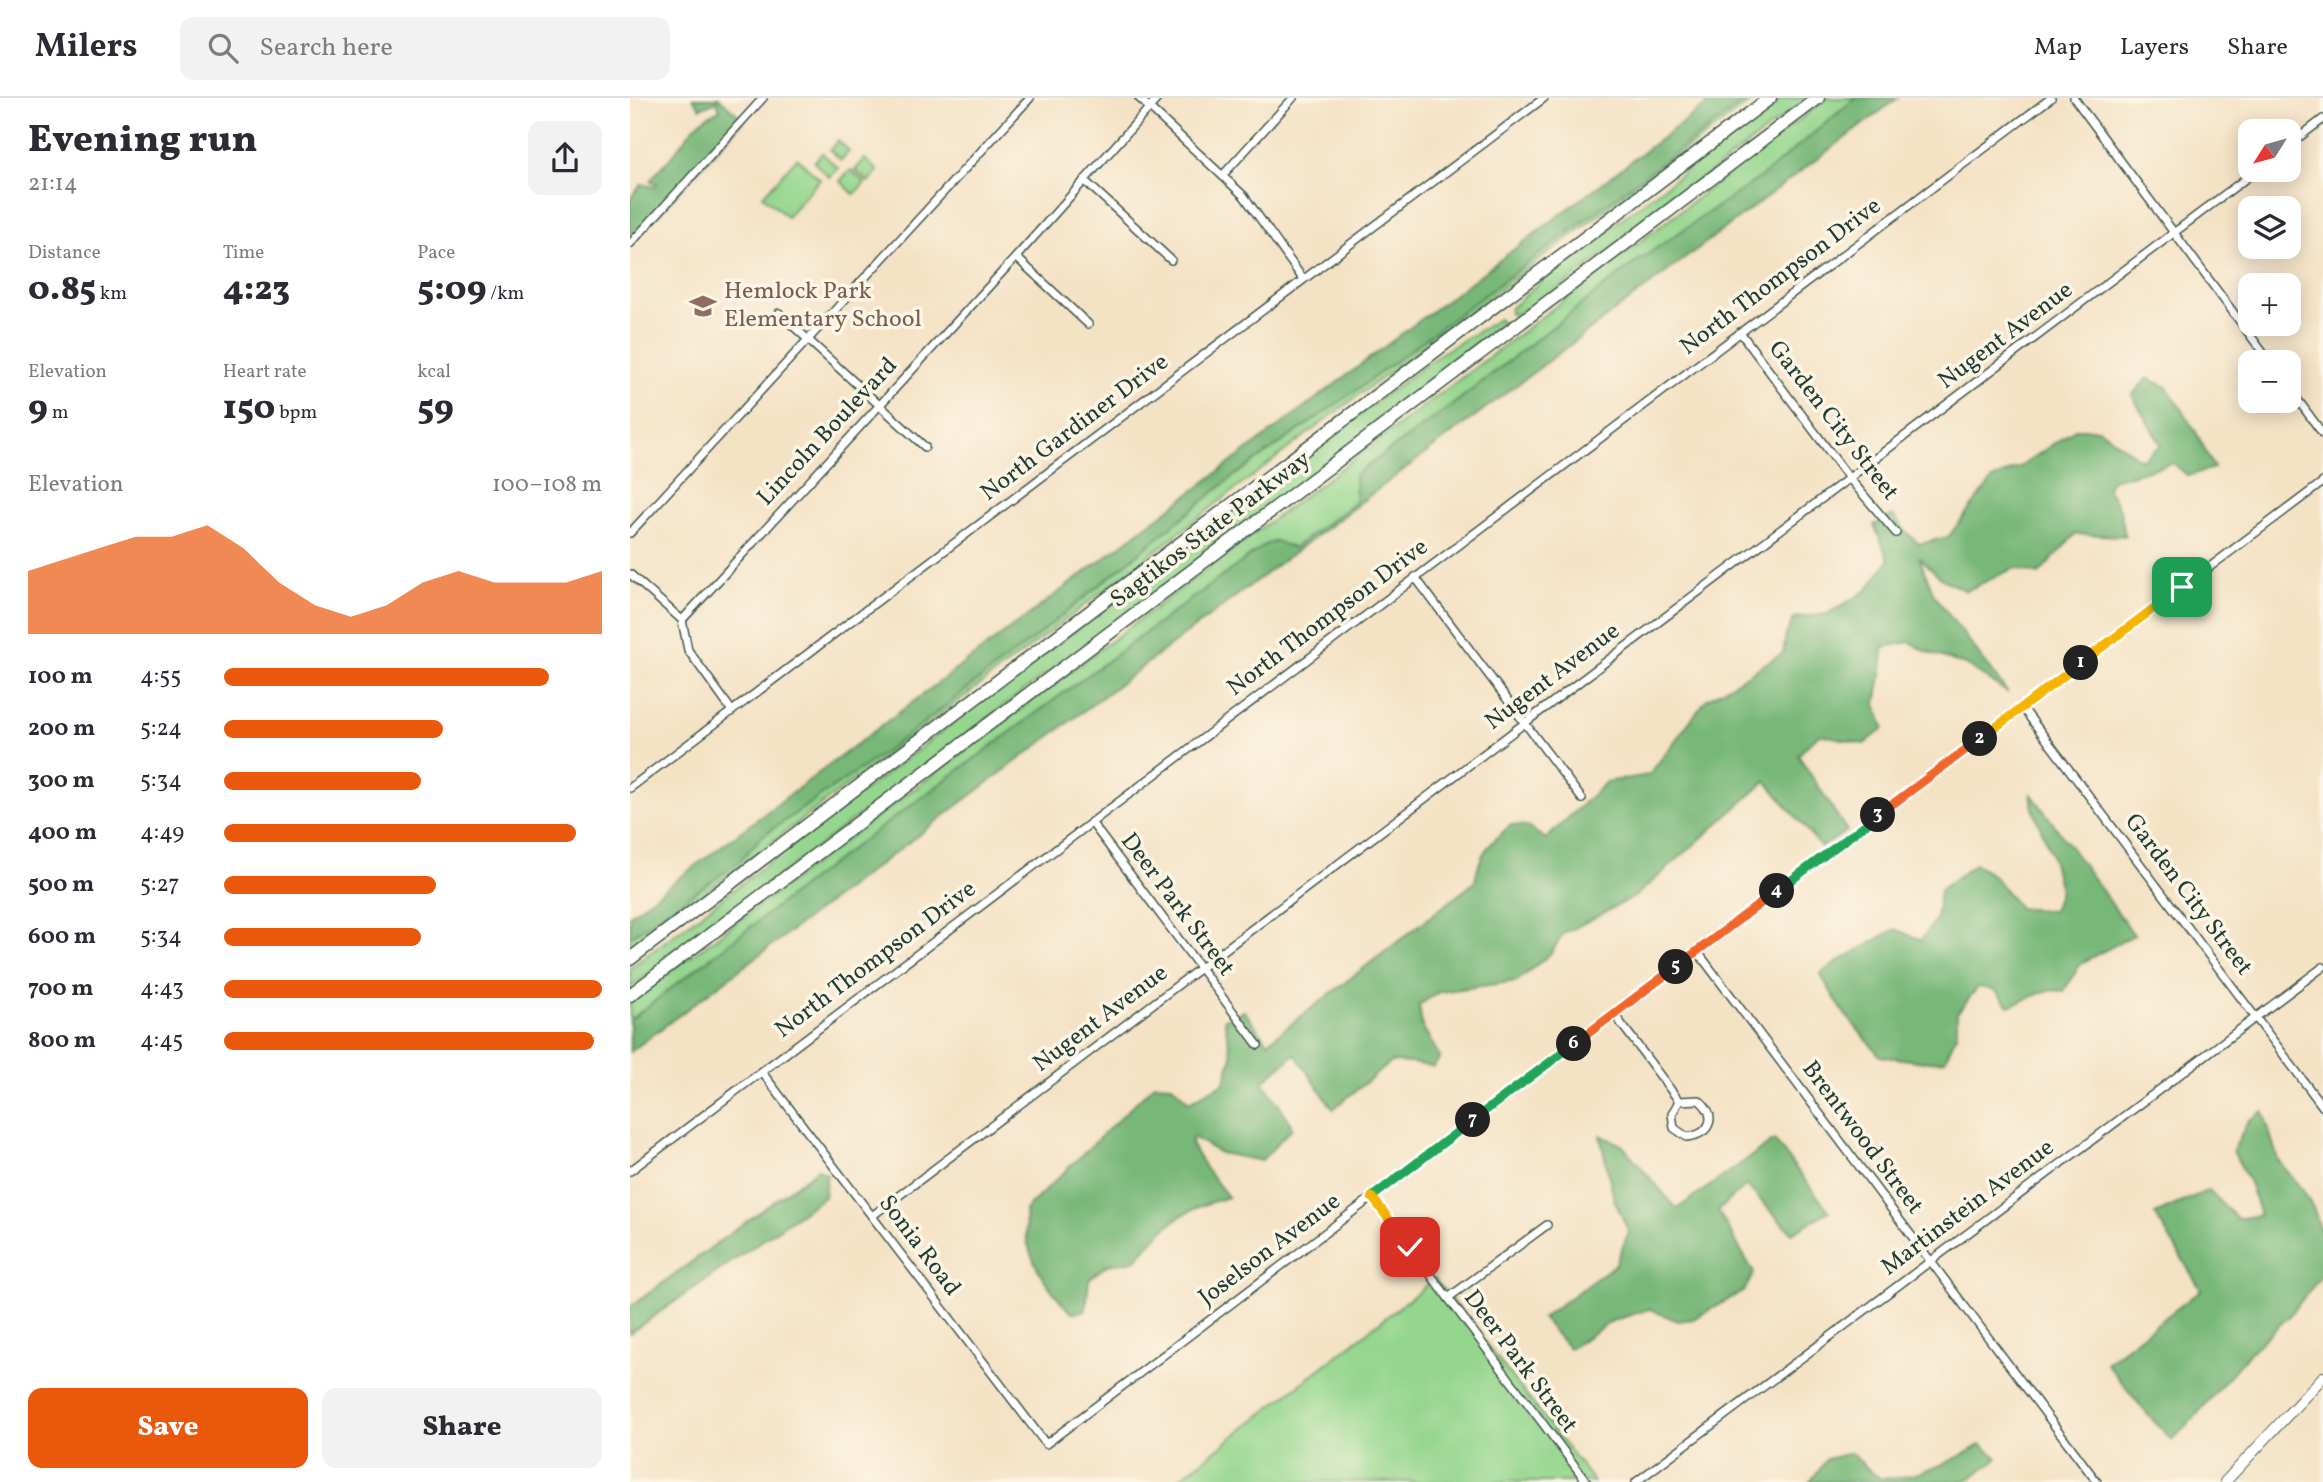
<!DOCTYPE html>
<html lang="en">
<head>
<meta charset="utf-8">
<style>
  :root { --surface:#fff; --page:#f2f2f3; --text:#2b2b33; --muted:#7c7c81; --line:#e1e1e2; --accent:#ea580c }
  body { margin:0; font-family:Vollkorn,serif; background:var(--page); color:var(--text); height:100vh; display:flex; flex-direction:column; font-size:26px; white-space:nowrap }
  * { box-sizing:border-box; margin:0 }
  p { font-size:23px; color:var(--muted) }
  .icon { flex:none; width:38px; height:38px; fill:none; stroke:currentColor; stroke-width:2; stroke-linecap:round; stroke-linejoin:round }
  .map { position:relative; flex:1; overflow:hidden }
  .panel { display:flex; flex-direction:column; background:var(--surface); width:630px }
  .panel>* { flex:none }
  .needle { width:46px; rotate:233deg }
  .controls { position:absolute; left:1608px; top:21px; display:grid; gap:14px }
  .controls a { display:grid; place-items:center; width:63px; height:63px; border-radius:14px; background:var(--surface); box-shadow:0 4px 18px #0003; font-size:35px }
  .pin { position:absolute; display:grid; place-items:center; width:60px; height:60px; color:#fff; margin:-30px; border-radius:14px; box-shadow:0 4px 10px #0006 }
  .km { position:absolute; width:35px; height:35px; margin:-18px; border-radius:50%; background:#222; color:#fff; font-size:19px; line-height:35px; text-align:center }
  .round { display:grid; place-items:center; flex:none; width:74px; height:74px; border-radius:14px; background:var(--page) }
  .head { display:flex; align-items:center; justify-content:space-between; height:119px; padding:0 28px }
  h1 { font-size:38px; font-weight:800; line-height:52px }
  .metrics { display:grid; grid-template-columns:repeat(3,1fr); gap:10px; height:119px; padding:7px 28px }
  .metrics div { display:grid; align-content:center }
  .metrics b { font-size:35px; font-weight:800 }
  .metrics small { font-size:19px; font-weight:400 }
  .metrics p { font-size:19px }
  .chart { height:196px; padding:14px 28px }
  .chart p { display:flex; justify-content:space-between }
  .chart svg { width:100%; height:126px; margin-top:7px; fill:var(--accent); opacity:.7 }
  .action { display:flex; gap:14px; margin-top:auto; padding:14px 28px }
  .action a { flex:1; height:80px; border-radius:14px; background:var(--accent); color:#fff; font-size:28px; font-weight:800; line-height:80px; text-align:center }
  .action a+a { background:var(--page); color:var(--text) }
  ul { padding:0 28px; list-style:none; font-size:23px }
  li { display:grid; grid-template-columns:112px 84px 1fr; align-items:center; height:52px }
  li i { height:18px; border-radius:9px; background:var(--accent) }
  header { display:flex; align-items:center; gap:42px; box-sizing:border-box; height:98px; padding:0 35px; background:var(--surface); border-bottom:2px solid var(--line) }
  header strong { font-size:33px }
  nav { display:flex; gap:38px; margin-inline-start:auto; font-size:24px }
  .search { width:490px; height:63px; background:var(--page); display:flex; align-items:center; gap:18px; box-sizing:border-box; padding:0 24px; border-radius:14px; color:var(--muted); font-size:26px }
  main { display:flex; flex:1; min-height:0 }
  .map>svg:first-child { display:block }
</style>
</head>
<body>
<header>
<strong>Milers</strong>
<div class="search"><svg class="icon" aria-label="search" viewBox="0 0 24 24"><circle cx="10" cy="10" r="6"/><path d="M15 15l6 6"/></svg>Search here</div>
<nav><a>Map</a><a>Layers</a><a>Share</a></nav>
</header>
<main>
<section class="panel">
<div class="head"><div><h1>Evening run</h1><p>21:14</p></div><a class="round"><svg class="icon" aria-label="share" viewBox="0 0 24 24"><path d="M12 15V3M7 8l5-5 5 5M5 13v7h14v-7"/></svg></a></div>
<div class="metrics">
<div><p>Distance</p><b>0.85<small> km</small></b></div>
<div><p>Time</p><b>4:23</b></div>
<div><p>Pace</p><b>5:09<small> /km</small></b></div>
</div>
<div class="metrics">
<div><p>Elevation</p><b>9<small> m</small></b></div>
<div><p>Heart rate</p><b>150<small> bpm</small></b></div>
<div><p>kcal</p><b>59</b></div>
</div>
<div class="chart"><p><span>Elevation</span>100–108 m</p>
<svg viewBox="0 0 160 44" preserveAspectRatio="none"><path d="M0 44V22L10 18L20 14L30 10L40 10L50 6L60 14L70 26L80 34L90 38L100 34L110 26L120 22L130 26L140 26L150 26L160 22V44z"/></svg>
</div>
<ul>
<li><b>100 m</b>4:55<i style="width:86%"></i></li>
<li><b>200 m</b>5:24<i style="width:58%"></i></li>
<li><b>300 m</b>5:34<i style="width:52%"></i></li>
<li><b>400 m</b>4:49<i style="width:93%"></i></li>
<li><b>500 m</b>5:27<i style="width:56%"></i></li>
<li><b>600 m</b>5:34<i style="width:52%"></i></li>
<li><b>700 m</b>4:43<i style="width:100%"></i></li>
<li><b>800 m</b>4:45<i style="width:98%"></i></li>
</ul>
<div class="action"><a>Save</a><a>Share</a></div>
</section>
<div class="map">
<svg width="1693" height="1384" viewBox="0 0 1693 1384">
  <rect width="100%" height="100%" fill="#fcf5e5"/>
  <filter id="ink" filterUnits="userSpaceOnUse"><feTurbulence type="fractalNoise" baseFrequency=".0143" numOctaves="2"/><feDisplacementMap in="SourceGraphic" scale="14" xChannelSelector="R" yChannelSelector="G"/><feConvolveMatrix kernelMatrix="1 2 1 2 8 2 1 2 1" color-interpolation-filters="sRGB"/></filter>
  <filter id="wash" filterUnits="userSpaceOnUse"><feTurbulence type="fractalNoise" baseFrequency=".00686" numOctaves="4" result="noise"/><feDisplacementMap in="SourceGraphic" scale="28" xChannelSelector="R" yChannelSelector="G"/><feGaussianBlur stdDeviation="1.57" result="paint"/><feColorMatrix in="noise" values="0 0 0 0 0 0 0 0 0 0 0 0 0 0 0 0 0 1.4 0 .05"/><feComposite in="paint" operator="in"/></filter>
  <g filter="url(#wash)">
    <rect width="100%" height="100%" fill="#f4e2c5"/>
    <g fill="#94d68d" stroke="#5a8a60" stroke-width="2">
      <path d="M1119,0H1125L698,320L396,552L0,851V839L109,764L131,739L255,654L413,533L601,380L732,288Z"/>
      <path d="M1152,0H1178L934,187L887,216H880V211L919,176Z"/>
      <path d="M1198,0H1226L1131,79L1006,164L821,308L725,377L728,407L666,453L646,443L635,447L212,758L0,922V904L850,266Z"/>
      <path d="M208,42L219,53L211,62L200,52Z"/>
      <path d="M192,55L208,70L199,79L184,64Z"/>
      <path d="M167,60L190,81L157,119L133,98Z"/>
      <path d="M235,61L248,73L238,84L225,72Z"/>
      <path d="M221,72L235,85L224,96L210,83Z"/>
      <path d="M869,221L873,226L832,255L833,258L828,262L830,264L0,890V870L810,256Z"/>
      <path d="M805,1181L964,1384H545Z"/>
    </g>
    <g fill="#77b778" stroke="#4b7a56" stroke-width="2">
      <path d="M63,0H89L114,22L0,147V100L12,86L25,89L27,85L20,83C28,72 38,64 46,53C62,32 65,23 90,12L87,3L70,10Z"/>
      <path d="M1085,0H1119L732,288L601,380L413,533L255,654L131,739L109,764L0,839V817Z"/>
      <path d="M1226,0H1268L0,954V922L212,758L635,447L646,443L663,450L723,406L726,403L725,377L821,308L1006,164L1131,79Z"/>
      <path d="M1517,280L1537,289L1566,334L1584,370L1558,378L1543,365L1482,382L1477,390L1490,411L1495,438L1445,436L1409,476L1384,470L1336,493L1312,481L1289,459L1304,497L1378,595L1338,568L1295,553L1280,544L1253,549V565L1246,606L1254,630L1234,646L1189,636L1168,657L1217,733L1191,749L1136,683L1006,798L933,836L921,855L887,883L809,894L789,907L792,928L810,959L804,969L782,965L761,964L703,1011L665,956L633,984L658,1020L662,1030L631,1063L590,1055L563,1039L561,1046L575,1070L598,1099C546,1114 539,1125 504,1163L477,1167L459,1181L456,1212L442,1215C424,1197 404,1171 398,1146C395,1136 396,1123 395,1112L525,986L542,987L559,1004L594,985L602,958L594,921L614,913L638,944L845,784C849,754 859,746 881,727L896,728L916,741L976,684L1019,677L1076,602L1153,555L1156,537L1164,520L1197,516L1236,493L1259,462L1244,427L1263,417L1275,433L1289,446L1318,439L1363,381L1390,369L1445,331H1469L1511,362L1531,347L1502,297Z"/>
      <path d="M1401,695L1504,837L1451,865L1434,893L1418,892L1379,908L1365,892L1348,889L1327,915V935L1315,962L1294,964L1250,958L1214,915L1190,876L1209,863L1265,831L1291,842L1306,821L1310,792L1345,766L1364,778L1389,810L1423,813L1430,792L1421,756L1403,711Z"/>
      <path d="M1633,1013L1648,1062L1674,1094L1684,1112L1693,1141V1176L1658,1219L1618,1256L1563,1321L1542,1342L1518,1317L1476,1265L1571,1192L1525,1116L1579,1092L1607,1121L1630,1117L1618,1082L1603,1053L1618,1023Z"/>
      <path d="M970,1037L992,1047L1047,1111L1144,1042L1199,1113L1162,1135L1116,1087L1088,1113L1124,1175L1114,1193L1063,1221L1048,1223L1019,1211L982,1223L939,1251L912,1220L985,1167L999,1134L984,1101Z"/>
      <path d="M188,1071L197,1076L194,1099L0,1235V1209Z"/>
      <path d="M1351,1346L1368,1360L1335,1384H1180L1197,1361L1221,1355C1230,1362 1240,1375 1250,1380C1279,1384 1328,1361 1351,1346Z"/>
    </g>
  </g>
  <g filter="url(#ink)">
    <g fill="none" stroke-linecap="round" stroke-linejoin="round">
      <g stroke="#3f564a" stroke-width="10">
        <g id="street">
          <path d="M509,0L614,98L673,181"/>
          <path d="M1444,0L1640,264"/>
          <path d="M1659,47L1693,21"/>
          <path d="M593,77L663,0"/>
          <path d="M454,82L541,162"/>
          <path d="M0,146L133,0"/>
          <path d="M386,159L458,226"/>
          <path d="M149,215L295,349"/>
          <path d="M1110,234L1219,380L1266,435"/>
          <path d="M1659,290L1693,336"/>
          <path d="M0,435L400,0"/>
          <path d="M0,476L52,522"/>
          <path d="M785,479L952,701"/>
          <path d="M1392,609L1693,1009"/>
          <path d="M102,613L58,552L52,522L386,159L528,0"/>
          <path d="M0,690L914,0"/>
          <path d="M461,724L628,947"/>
          <path d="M1067,853L1467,1384"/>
          <path d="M984,916L1049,1003L1042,1016L1044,1030L1057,1039C1081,1036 1088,1018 1069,1002L1049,1003"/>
          <path d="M131,973L416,1346L984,916L1693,384"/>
          <path d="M0,1073L1421,0"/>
          <path d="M742,1099L957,1384"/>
          <path d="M242,1118L1627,72"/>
          <path d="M818,1200L917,1127"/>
          <path d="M1006,1384L1693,869"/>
        </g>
      </g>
      <g stroke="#3f564a" stroke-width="12">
        <path id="secondary" d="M1595,1384L1693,1279"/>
      </g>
      <g stroke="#3f564a" stroke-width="15">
        <g id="highway">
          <path d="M0,861L1140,0"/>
          <path d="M0,897L1188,0"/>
        </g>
      </g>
      <use href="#street" stroke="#fff" stroke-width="7"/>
      <use href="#secondary" stroke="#fff" stroke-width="10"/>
      <use href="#highway" stroke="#fff" stroke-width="12"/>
    </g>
  </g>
  <g fill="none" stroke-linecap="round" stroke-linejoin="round" filter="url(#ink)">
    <g stroke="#fff" stroke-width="14">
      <path id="split-1" d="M1451,565L1552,489"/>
    </g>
    <g stroke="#fff" stroke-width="14">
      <path id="split-2" d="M1350,641L1451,565"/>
    </g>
    <g stroke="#fff" stroke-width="14">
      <path id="split-3" d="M1248,717L1350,641"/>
    </g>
    <g stroke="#fff" stroke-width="14">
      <path id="split-4" d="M1147,793L1248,717"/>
    </g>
    <g stroke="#fff" stroke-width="14">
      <path id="split-5" d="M1046,869L1147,793"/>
    </g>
    <g stroke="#fff" stroke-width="14">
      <path id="split-6" d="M944,946L1046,869"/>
    </g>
    <g stroke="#fff" stroke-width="14">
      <path id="split-7" d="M843,1022L944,946"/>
    </g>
    <g stroke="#fff" stroke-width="14">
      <path id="split-8" d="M742,1099L843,1022"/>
    </g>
    <g stroke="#fff" stroke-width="14">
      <path id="split-9" d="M742,1099L780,1149"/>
    </g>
    <use href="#split-1" stroke="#f5b400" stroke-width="9"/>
    <use href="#split-2" stroke="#f5b400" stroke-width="9"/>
    <use href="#split-3" stroke="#f0652b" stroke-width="9"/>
    <use href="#split-4" stroke="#22a559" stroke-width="9"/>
    <use href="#split-5" stroke="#f0652b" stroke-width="9"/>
    <use href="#split-6" stroke="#f0652b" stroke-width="9"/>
    <use href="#split-7" stroke="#22a559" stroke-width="9"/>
    <use href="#split-8" stroke="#22a559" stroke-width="9"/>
    <use href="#split-9" stroke="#f5b400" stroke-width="9"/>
  </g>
  <defs>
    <g id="school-bare" transform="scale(2.1)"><path d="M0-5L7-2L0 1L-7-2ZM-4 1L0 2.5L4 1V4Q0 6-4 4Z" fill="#8d6e63" stroke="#fcf5e5" stroke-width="2.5" paint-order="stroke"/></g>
  </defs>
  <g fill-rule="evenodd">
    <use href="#school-bare" x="73" y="208"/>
  </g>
  <g text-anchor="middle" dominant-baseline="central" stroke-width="7" stroke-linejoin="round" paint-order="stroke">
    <g font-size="24" fill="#1f3d34" stroke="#fcf5e5">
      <text transform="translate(1151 179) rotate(-37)">North Thompson Drive</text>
      <text transform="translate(1376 238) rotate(-37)">Nugent Avenue</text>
      <text transform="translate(1203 323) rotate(52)">Garden City Street</text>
      <text transform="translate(445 330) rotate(-37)">North Gardiner Drive</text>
      <text transform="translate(198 334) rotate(-47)">Lincoln Boulevard</text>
      <text transform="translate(581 432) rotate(-37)">Sagtikos State Parkway</text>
      <text transform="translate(698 520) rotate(-37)">North Thompson Drive</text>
      <text transform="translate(923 579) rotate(-37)">Nugent Avenue</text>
      <text transform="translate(1558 797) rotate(53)">Garden City Street</text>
      <text transform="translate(547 807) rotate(53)">Deer Park Street</text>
      <text transform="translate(246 862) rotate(-37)">North Thompson Drive</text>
      <text transform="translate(471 921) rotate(-37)">Nugent Avenue</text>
      <text transform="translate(1232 1040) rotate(53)">Brentwood Street</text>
      <text transform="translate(1338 1110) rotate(-37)">Martinstein Avenue</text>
      <text transform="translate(289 1148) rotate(53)">Sonia Road</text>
      <text transform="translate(640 1152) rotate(-37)">Joselson Avenue</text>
      <text transform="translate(890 1264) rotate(53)">Deer Park Street</text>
    </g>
    <g font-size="24" fill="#785e54" stroke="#fcf5e5" text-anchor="start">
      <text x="94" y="194">Hemlock Park<tspan x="94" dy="28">Elementary School</tspan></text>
    </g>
  </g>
</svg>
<div class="controls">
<a><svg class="needle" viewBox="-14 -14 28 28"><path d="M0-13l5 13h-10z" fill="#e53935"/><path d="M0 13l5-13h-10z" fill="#7c7c81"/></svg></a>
<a><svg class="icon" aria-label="layers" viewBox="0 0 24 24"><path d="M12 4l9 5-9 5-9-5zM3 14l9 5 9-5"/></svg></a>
<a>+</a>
<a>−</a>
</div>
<div class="pin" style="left:1552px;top:489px;background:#1e9e55"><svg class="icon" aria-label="arrive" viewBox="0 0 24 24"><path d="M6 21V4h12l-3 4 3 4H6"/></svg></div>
<div class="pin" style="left:780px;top:1149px;background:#d93025"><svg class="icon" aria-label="check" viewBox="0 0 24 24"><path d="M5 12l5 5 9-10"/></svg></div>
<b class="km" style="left:1451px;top:565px">1</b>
<b class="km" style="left:1350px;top:641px">2</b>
<b class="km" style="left:1248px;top:717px">3</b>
<b class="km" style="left:1147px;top:793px">4</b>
<b class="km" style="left:1046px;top:869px">5</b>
<b class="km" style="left:944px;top:946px">6</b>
<b class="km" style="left:843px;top:1022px">7</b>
</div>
</main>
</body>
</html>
